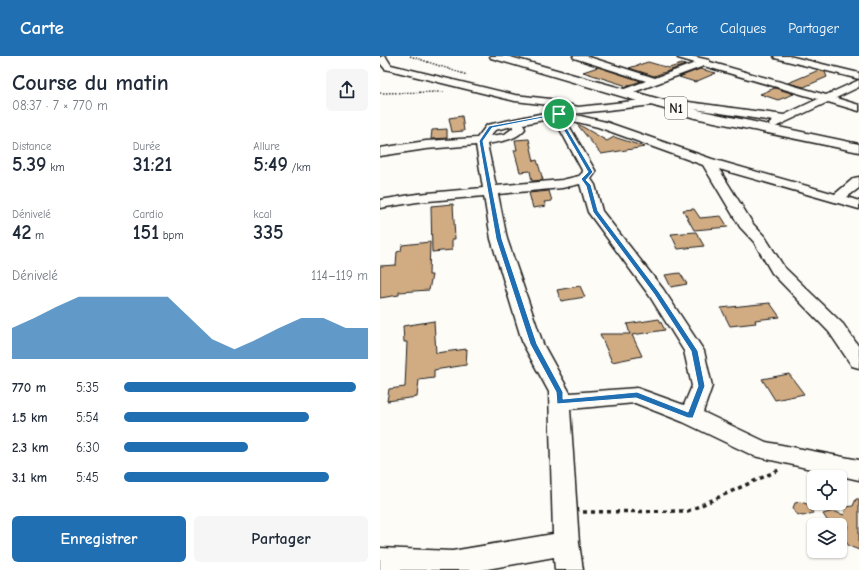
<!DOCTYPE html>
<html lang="fr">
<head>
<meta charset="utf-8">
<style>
  :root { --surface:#fff; --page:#f6f6f7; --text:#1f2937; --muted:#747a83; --accent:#1f6fb2 }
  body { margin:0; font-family:"Comic Neue",sans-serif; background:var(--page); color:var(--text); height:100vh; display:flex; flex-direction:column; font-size:15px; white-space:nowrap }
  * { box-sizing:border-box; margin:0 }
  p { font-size:13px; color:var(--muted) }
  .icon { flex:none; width:22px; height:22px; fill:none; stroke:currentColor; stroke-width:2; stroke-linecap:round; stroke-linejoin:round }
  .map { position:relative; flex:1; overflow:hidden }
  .details { display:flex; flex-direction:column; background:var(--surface); width:380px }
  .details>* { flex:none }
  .tools { position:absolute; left:427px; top:414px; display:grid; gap:8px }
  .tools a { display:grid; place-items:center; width:40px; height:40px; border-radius:6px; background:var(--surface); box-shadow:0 1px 3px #0004; font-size:20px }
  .pin { position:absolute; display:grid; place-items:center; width:34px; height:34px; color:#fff; margin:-17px; border:2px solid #fff; border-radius:50%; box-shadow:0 1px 4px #0007 }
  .round { display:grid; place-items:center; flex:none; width:42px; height:42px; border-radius:6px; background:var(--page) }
  .summary { display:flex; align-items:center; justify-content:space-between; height:68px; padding:0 12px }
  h1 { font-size:22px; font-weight:600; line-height:30px }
  .figures { display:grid; grid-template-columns:repeat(3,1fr); gap:6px; height:68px; padding:4px 12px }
  .figures div { display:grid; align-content:center }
  .figures b { font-size:20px; font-weight:600 }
  .figures small { font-size:11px; font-weight:400 }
  .figures p { font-size:11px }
  .chart { height:112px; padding:8px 12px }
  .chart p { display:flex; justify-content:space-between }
  .chart svg { width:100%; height:72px; margin-top:4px; fill:var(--accent); opacity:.7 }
  .primary-button { display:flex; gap:8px; margin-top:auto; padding:8px 12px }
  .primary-button a { flex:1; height:46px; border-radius:6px; background:var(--accent); color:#fff; font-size:16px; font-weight:600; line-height:46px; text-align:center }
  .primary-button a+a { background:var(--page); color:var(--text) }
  ul { padding:0 12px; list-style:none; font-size:13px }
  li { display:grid; grid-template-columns:64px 48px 1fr; align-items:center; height:30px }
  li i { height:10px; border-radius:5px; background:var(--accent) }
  header { display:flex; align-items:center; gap:24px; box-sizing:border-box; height:56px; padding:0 20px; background:var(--accent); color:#fff }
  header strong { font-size:19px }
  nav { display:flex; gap:22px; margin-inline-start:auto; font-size:14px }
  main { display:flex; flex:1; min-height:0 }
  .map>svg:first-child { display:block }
</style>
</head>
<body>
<header>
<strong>Carte</strong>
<nav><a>Carte</a><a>Calques</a><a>Partager</a></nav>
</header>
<main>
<section class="details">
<div class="summary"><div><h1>Course du matin</h1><p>08:37 · 7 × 770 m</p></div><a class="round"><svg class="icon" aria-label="share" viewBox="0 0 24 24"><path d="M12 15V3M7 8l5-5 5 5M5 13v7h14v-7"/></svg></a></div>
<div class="figures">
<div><p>Distance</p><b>5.39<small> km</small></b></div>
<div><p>Durée</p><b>31:21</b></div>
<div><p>Allure</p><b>5:49<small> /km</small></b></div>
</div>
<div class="figures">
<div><p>Dénivelé</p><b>42<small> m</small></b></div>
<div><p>Cardio</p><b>151<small> bpm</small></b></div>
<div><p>kcal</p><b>335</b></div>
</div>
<div class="chart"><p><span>Dénivelé</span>114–119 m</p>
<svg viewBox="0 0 160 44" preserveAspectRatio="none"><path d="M0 44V25L10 19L20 12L30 6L40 6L50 6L60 6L70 6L80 19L90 32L100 38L110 32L120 25L130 19L140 19L150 25L160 25V44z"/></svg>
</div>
<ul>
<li><b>770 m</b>5:35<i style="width:95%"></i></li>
<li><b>1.5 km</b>5:54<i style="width:76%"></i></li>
<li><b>2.3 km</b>6:30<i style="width:51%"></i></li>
<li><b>3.1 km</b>5:45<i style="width:84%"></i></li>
</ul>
<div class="primary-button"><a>Enregistrer</a><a>Partager</a></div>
</section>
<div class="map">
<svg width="479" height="514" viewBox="0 0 479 514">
  <rect width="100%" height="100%" fill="#fdfcf7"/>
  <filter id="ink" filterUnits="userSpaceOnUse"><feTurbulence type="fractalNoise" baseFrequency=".025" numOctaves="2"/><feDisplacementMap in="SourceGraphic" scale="8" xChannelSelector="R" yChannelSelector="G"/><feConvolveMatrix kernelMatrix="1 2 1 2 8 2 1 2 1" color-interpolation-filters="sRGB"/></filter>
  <g filter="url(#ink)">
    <g fill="#d1ac83" stroke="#1c1c1c">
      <path d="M268,6L289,12L302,8L305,9L274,20L249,12Z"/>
      <path d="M218,11L261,25L247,30L203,16Z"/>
      <path d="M320,13L336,17L315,26L299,21Z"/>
      <path d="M439,14L445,16L447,21L424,31L408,27Z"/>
      <path d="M395,32L414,38L398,44L380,38Z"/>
      <path d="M82,60L84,75L72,76L69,62Z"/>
      <path d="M196,67L227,85L234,81L265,91L221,98Z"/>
      <path d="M67,73V82L51,83L52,74Z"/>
      <path d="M149,83L154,105L157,104L163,124L152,125L150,115L140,116L134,94H137L135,84Z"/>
      <path d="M169,135L172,145L164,146L166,150L153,152L149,137Z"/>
      <path d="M73,148L75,183H72V194L52,196L51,150Z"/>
      <path d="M314,153L320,162L341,160L348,171L314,174L303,154Z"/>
      <path d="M316,176L324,190L298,193L291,178Z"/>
      <path d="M50,186L49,219H52L49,234L19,236V239L0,242V210L16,209L17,196L21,195L22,189Z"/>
      <path d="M300,217L307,228L291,231L285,219Z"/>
      <path d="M200,230L205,241L181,245L177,234Z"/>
      <path d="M390,247L400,261L375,264L376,267L350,270L341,252Z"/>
      <path d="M279,263L285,274L252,279L262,300L232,306L220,278H250L247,268Z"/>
      <path d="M54,265L56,297L87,293L86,309L54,314V322L39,324L37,341L7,345L9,333L25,331L27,286H24L23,270Z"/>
      <path d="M409,318L424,338L395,344L382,323Z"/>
      <path d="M476,443H479V494L469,490L464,483L468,469H454L449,467L443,458L453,455L464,459L466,451L473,450Z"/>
      <path d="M420,446L427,448L433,457L423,460L416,458L413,452L415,447Z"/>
    </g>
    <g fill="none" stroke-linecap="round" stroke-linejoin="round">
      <g stroke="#1c1c1c" stroke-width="3">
        <g id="minor">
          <path d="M3,0L6,1L11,9L135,39L170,43L198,51L272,43L277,45H301L404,59L438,43L324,10L243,40L239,39L238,37L239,35L266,25L194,2L193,0H206L275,22L315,7L298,2L297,0H311L329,4L330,6L446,39L479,24V31L456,42L479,49V55L448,46L395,71L391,70L389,68L393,65L301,51H278L273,49L192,58L226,66L332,103L455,138L474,122L479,121V132L467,141L479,145V153L339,113L373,168L385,181L404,211L463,268L479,291V312L472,310L449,276L392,217L374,186L360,171L323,109L218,71L185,63L216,116L211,123L215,129L222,155L283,233L324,295L332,330L323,356L386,386L479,404V424L374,400L303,366L255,347L190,353L199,487L203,514H175L174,501L102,514H0V492L72,495L173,478L169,336L143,288L111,183L104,140L37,146L0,152V144L37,138L103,132L96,89L46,93L0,100V92L46,85L97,82L107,69L183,53L169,49L135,45L5,13L0,7V1ZM174,62L203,116L199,120L182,124L116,130L107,88C121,85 135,85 145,73L143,68ZM133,70V72L125,78L110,80L115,74ZM200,128L208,156L269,239L304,295L312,330L304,349L257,332L190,337L163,288L127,183L118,138L182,132Z"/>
          <path d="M394,0H409L479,17V23L395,2Z"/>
        </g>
      </g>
      <g stroke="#1c1c1c" stroke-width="3">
        <path id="highway" d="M110,0H127L322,55L479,88V96L315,62L111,2Z"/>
      </g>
      <g stroke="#1c1c1c" stroke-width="1.5" stroke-dasharray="1.5 1.5" stroke-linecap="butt">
        <path d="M30,0L87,19"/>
        <path d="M0,37L64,36"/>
      </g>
      <path stroke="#1c1c1c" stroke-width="3.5" stroke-dasharray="4 4" stroke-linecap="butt" d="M203,456L308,455L401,413"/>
      <use href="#minor" fill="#fdfcf7" fill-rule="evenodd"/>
      <use href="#highway" fill="#fdfcf7" fill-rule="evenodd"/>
    </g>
  </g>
  <path fill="#1f6fb2" stroke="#fff" fill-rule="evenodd" d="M179,57L181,58L182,64L213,116L206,124L211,129L218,155L279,236L318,295L325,330L313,362H308L256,342L177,348L176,336L150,288L116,183L99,85L109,70ZM178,59V64L208,116L201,123L206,130L213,156L274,238L311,295L318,330L308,356L257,336L183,343V336L157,288L122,183L103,85L112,72Z"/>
  <g text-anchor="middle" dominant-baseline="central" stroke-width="4" stroke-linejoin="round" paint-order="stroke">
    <rect fill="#fdfcf7" stroke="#605f5e" stroke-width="1" x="285" y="41" width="22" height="22" rx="3"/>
    <g font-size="13" font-weight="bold" fill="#1c1c1c">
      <text x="296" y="52">N1</text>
    </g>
  </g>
</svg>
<div class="tools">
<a><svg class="icon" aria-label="locate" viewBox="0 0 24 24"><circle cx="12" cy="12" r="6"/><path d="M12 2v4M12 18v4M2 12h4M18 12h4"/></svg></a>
<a><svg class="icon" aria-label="layers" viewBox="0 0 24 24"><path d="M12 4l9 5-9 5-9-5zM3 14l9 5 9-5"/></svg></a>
</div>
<div class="pin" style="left:179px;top:58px;background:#1e9e55"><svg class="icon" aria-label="arrive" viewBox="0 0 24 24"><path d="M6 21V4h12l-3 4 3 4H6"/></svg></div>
</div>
</main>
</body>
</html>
